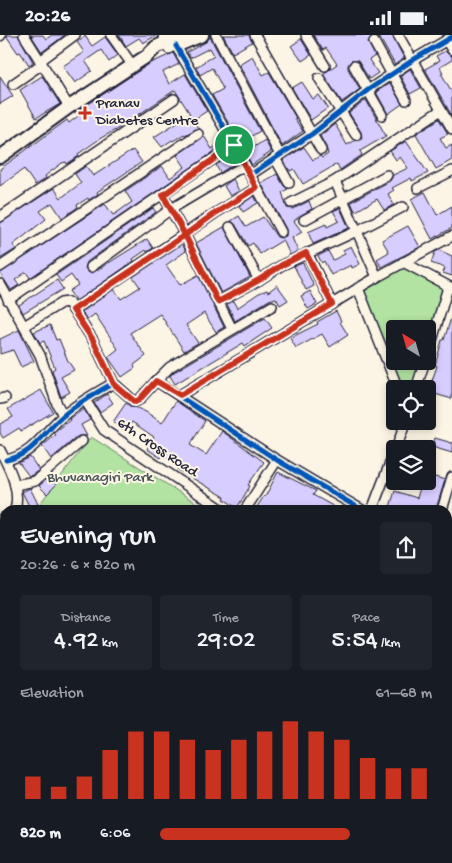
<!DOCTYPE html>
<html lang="en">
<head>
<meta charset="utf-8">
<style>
  :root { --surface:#171b24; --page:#20242c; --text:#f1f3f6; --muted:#9ea1a6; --accent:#c8321e }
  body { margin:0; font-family:"Gochi Hand",sans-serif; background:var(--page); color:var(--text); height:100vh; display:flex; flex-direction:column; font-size:19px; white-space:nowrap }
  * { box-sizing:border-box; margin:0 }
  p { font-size:16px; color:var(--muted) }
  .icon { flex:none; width:28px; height:28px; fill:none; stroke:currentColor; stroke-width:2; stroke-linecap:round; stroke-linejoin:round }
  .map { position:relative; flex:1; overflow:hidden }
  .sheet { position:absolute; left:0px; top:470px; width:452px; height:359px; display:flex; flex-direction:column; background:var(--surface); border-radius:15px 15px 0 0; box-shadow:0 2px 8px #0003 }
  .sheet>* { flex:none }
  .needle { width:32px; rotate:323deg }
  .buttons { position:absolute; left:386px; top:285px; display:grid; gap:10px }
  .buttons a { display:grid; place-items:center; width:50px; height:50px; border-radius:5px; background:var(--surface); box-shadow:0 2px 8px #0003; font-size:25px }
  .pin { position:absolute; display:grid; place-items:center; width:42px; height:42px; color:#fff; margin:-21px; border:2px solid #fff; border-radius:50%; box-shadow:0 1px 5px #0007 }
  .round { display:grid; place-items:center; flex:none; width:52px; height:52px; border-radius:5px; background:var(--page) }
  .summary { display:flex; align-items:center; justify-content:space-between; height:85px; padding:0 20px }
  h1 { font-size:28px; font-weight:600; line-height:38px }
  .figures { display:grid; grid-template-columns:repeat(3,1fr); gap:8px; height:85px; padding:5px 20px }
  .figures div { display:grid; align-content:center; border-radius:5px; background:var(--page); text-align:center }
  .figures b { font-size:25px; font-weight:600 }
  .figures small { font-size:14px; font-weight:400 }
  .figures p { font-size:14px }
  .chart { height:140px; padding:10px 20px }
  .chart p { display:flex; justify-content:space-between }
  .chart svg { width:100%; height:90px; margin-top:5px; stroke:var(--accent); stroke-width:6 }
  ul { padding:0 20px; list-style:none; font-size:16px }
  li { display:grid; grid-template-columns:80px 60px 1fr; align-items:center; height:38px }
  li i { height:12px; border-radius:6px; background:var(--accent) }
  .status { display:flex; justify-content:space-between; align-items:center; height:35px; padding:0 25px; background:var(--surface); direction:ltr }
  .status svg { height:14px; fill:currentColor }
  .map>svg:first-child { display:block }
</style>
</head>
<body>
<div class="status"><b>20:26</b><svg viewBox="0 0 49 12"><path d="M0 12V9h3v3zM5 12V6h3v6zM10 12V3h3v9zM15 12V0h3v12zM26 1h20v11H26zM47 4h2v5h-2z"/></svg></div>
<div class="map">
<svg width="452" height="828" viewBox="0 0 452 828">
  <rect width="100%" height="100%" fill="#fcf5e5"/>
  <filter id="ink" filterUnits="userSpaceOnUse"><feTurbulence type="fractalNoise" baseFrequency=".02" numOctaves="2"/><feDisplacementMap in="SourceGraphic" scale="10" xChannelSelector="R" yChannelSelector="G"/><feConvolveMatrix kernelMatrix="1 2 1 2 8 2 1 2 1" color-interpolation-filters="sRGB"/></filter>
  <g filter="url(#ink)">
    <g fill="#b2e3a2" stroke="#6a826e">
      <path d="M402,231L443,254L428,306V294H395V326H421L413,354H403L364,255Z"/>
      <path d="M91,402L208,475H35Z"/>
      <path d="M5,522V633L0,626V533Z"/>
      <path d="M214,824H316L303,828H218Z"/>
    </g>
    <g fill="#d8cdff" stroke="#22223b">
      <path d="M7,0H18L33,27L29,30L20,17L18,18L7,2Z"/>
      <path d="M31,0H43L46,4L52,0H65L42,17Z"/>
      <path d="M119,0H157L143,8L139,3L126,11Z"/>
      <path d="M223,0H249L252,7L233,18Z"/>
      <path d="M313,0H392L404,23L395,30L378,0L371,2L368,7L375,21L369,25L378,38L369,44L358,26H351L348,30V34L360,54L342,67L323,39L337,29L326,13L323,15Z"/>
      <path d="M85,1L92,11L105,2L118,20L109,27L101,15L85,26L92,36L75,48L63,31L84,17L77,7Z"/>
      <path d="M210,2L260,96L240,108L212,60L223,54L218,44L212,33L200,40L196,32L214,20L210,13L190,23L187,17L206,7Z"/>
      <path d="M301,4L311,20L302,26L291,11Z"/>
      <path d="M445,16L449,20L452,21V25L440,32L443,38H441L452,57V81L425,34L439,26L436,21Z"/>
      <path d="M173,18L179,29L163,37L169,49L185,39L207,76L193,85L198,93L185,100L184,99L173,106L172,105L162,112L154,102L190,79L175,55L119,93L101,103L78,119L79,121L67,129L66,127L62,128L45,141L46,143L35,150L24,134L0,151V134L67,85L69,88L82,78L80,75L87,70L149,29Z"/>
      <path d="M252,21L263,40L269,37L296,83L294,84L303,96L282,111L239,29Z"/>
      <path d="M410,34L421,53L410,59L400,41Z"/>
      <path d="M0,41L13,61L0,69Z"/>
      <path d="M42,41L60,69L36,83L20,55Z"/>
      <path d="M302,47L313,64L319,60L328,73L311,85L292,53Z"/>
      <path d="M390,48L402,69L388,79L376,57Z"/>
      <path d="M366,65L386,101L360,116L362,120L340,135L337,129L303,149L294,134L290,136L283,125L304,112L313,125L320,121L322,123L328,119L326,112L320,101L335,89L347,110L354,106L360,105L362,102L361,97L349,78Z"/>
      <path d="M439,84L448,99L440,103L446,113L452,110V125L436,134L416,99Z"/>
      <path d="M204,101L212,114L219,109L221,112L30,243L26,237L15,245L19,250L11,255L0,238L105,169L113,180L115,179L132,167L125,156L162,131L170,143L185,132L177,120Z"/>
      <path d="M265,105L271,117L252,130L245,118Z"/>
      <path d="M406,106L428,138L412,146L411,143L392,153L394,155L388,159L394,170L384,175L377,164L356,176L354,174L351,167L390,146L393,140L408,133L400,122L396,125L390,116Z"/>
      <path d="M133,115L142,127L97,157L98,159L89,165L88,163L77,170L78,172L62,183L52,168L40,176L46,184L13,210L16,214L0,224V188L54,153L61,163L81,148L75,139L86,131L93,141Z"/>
      <path d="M230,121L234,129L220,138L216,130Z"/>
      <path d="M277,139L284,151L288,154L282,157L287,173L293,174L309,166L312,174L301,180L294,186L302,197L292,203L298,216L290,220L283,205L260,219L253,208L248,211L235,189L231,186L239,181L246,192L263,182L277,202L281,203L286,201V194L261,148Z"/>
      <path d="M233,144L239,156L230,161L224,151Z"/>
      <path d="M425,157L437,180L452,171V193L432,204L411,164Z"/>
      <path d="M254,161L258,168L243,177L239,171Z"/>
      <path d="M153,173L156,177L87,227L85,233L89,238L94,237L147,204L153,213L147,217L146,215L133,224L134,226L76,266L69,256L78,250L71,240L61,247L56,240Z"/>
      <path d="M340,173L349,193L313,209L308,197L326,189L327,192L339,186L333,176Z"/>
      <path d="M408,191L420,212L381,232L377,224L389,217L382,205Z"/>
      <path d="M224,192L250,242L221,258L196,208Z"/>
      <path d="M182,209L186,216L166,230L180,250L198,240L224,292L216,297L204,278L186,290L198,308L184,316L160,279L130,298L146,321L134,330L135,333L122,342L108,322L118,314L95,279L87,285L82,277L114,254L121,264L140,252L133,242Z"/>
      <path d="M351,211L360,229L352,233L351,230L331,240L324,226L322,228L318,221L328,216L333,225L345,219L343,215Z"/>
      <path d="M439,215L452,221V241L443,238L445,233L431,228L435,217Z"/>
      <path d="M303,228L314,251L306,255L294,231Z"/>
      <path d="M57,245L63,254L23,278L19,270Z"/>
      <path d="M277,250L288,265L280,270L276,263L269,265L235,286L227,269L233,266L237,273L259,258L267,255L268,257Z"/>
      <path d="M310,256L317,269L308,274L301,261Z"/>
      <path d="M336,276L341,286L340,287L348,300L330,312L322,299L296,313L290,303L318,289L317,287Z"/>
      <path d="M265,283L272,293L245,311L243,308L175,349L170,341L174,337Z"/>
      <path d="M451,283H452V364L428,357L437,331L435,330L442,305H444Z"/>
      <path d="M50,290L56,305L59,304L68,326L74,335L61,342L70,357L61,362L52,335L55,333L44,306L40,308L34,297Z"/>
      <path d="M19,295L34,326L21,332L13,315L0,319V304Z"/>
      <path d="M41,355L53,377L21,396L19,393L3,403L0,398V389L13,382L8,374Z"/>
      <path d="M107,359L113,368L100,377L94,368Z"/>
      <path d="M176,366L205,386L190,410L206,420L222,396L264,427L248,450L250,451L237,473L224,464L225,462L178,435L180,431L163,420L161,423L147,414L154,402L132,387L125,396L113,387L126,368L131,372L137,373L146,377L162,388Z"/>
      <path d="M84,374L90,385L81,390L87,401H78L51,424L42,411L56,400L54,398L70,385L69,384Z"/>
      <path d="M435,403L452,408V418L432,412Z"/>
      <path d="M30,422L39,435L32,440L29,441L19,428Z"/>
      <path d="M278,437L316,456L313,460L340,475H255L264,461L265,462Z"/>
      <path d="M428,440L445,445L436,474L431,472L430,475H389L395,456L417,463L422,446H428Z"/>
      <path d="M49,442L56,450L47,459L39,451Z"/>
      <path d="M30,453L38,469L30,473L22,457Z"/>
    </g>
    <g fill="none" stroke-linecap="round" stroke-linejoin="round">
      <g stroke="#22223b" stroke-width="12">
        <g id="minor">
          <path d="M24,0L69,72"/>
          <path d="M111,0L133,31"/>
          <path d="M163,0L169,14"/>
          <path d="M216,0L280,120"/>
          <path d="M255,0L321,115"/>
          <path d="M306,0L325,31"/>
          <path d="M398,0L452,94"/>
          <path d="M0,1L1,0"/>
          <path d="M446,5L452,15"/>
          <path d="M374,7L406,65"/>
          <path d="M176,11L234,110L250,140L312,99L368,55L413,25L452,2"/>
          <path d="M40,26L75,0"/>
          <path d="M354,31L382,80"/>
          <path d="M319,43L356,100"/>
          <path d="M13,49L42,29"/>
          <path d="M275,123L289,148"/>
          <path d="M250,140L281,197"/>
          <path d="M418,153L452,136"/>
          <path d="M163,160L185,200L232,294"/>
          <path d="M291,168L335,146"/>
          <path d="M0,182L174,64"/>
          <path d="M304,185L387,140"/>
          <path d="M230,192L259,245"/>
          <path d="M307,218L332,269"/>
          <path d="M403,227L452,253"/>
          <path d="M0,232L198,99"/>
          <path d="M91,232L171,174L245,130"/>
          <path d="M377,242L335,146L441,75"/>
          <path d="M0,249L40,320L57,369L63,380"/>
          <path d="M358,253L398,354"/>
          <path d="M8,265L234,110"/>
          <path d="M218,267L259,245L282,230L357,196L403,172"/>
          <path d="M73,275L214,179L256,153"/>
          <path d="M24,291L61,268L68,267L93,305L114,349"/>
          <path d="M428,319L448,252"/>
          <path d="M156,346L170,332L183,324L272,271"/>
          <path d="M416,354L425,326"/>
          <path d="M180,360L377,242L452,201"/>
          <path d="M0,364L5,363"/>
          <path d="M85,365L104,395L223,475"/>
          <path d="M396,414L406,386"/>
          <path d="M0,415C9,433 21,454 15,475"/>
          <path d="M6,425C35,419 43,397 64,380C78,368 94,359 110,350L114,349L117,351L135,367L139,365L156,346L277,425L362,475"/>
          <path d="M15,450L35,446L82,406"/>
          <path d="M245,475L277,425"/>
          <path d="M372,475L395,415"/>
          <path d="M442,475L452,442"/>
          <path d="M0,485L5,482"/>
          <path d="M448,526L452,528"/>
          <path d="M448,600L452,602"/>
          <path d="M0,681H5"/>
          <path d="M448,786L452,784"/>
          <path d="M0,805L4,828"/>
          <path d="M98,828L101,824"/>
          <path d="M167,828L170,824"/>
          <path d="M319,828L332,824"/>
        </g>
      </g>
      <g stroke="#22223b" stroke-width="16">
        <g id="secondary">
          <path d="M176,11L202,0"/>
          <path d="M0,122L69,72L147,21L156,12L183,0"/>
        </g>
      </g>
      <use href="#minor" stroke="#fcf5e5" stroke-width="9"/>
      <use href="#secondary" stroke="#fcf5e5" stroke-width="12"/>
      <g stroke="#fcf5e5" stroke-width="8">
        <g id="cycleway">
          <path d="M176,11L234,110L250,140L312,99L368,55L413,25L452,2"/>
          <path d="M6,425C35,419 43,397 64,380C78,368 94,359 110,350L114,349L117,351L135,367L139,365L156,346L277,425L362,475"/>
        </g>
      </g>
      <use href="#cycleway" stroke="#0057b8" stroke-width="5"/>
    </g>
  </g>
  <g fill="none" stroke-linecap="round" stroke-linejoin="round" filter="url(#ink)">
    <g stroke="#fff" stroke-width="10">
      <path id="route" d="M234,110L163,160L185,200L73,275L93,305L114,349L135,367L139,365L156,346L180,360L332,269L306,218L282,230L259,245L218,267L185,200L214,179L256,153L234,110"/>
    </g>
    <use href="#route" stroke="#c8321e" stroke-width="6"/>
  </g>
  <path fill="#c8321e" stroke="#fcf5e5" stroke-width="2" d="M82.5 70.5h5v5h5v5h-5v5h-5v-5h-5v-5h5z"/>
  <g text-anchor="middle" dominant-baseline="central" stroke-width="4" stroke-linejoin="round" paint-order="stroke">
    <g font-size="15" fill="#22223b" stroke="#fcf5e5" text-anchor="start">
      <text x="96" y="69">Pranav<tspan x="96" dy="17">Diabetes Centre</tspan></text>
    </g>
    <g font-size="15" fill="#22223b" stroke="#fcf5e5">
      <text transform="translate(157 413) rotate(34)">6th Cross Road</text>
    </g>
    <g font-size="15" fill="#465255" stroke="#fcf5e5">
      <text x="100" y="443">Bhuvanagiri Park</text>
    </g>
  </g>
</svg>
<div class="buttons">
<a><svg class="needle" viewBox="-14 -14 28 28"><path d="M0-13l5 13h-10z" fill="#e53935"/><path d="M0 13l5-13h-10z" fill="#9ea1a6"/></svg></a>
<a><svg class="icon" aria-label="locate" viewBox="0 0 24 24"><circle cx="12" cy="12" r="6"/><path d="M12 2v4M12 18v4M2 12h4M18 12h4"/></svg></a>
<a><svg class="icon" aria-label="layers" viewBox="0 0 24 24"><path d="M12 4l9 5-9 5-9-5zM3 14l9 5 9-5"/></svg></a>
</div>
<div class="pin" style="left:234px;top:110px;background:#1e9e55"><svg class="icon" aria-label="arrive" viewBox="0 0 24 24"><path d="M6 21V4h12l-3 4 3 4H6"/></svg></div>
<section class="sheet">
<div class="summary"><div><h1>Evening run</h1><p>20:26 · 6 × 820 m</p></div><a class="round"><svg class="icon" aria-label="share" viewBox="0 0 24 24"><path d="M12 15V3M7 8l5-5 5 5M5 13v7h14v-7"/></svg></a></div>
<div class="figures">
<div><p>Distance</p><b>4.92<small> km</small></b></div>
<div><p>Time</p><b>29:02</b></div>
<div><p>Pace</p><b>5:54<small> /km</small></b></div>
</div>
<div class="chart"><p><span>Elevation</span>61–68 m</p>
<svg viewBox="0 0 160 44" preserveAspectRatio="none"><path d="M5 44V33M15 44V38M25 44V33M35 44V20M45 44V11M55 44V11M65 44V15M75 44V20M85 44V15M95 44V11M105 44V6M115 44V11M125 44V15M135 44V24M145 44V29M155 44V29"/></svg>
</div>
<ul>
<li><b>820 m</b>6:06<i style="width:70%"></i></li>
</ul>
</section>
</div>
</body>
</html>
